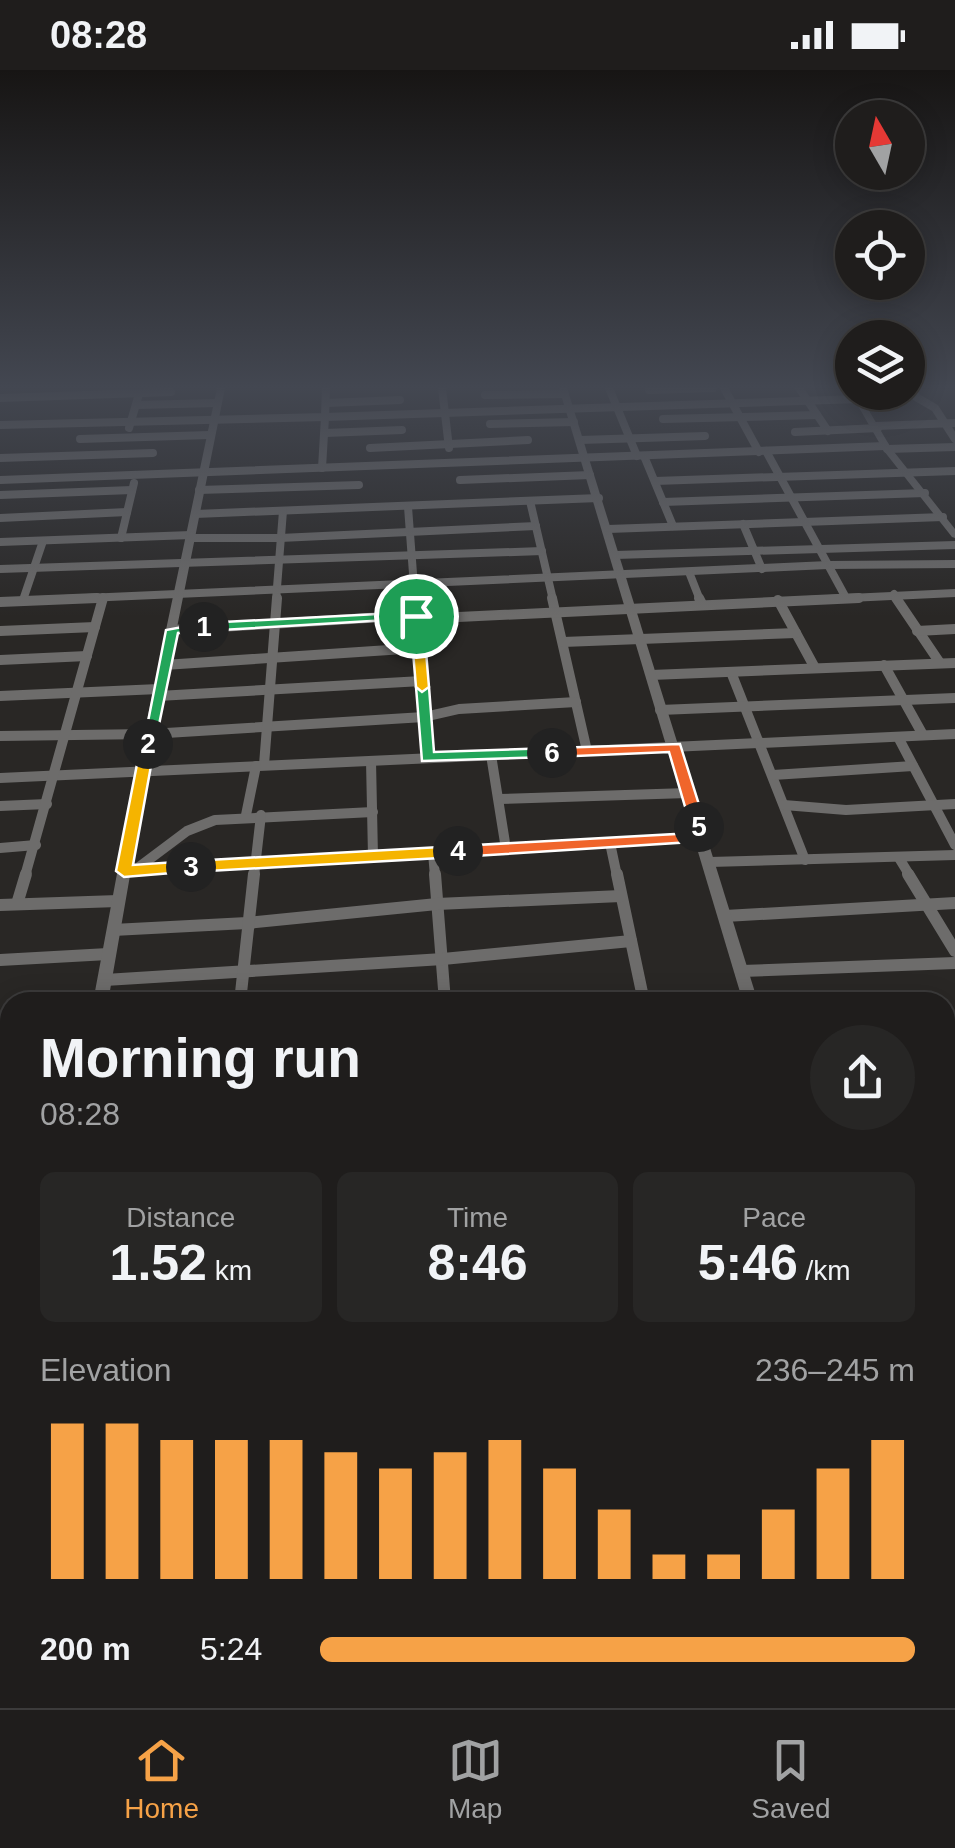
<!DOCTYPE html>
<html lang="en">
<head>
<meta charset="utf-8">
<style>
  :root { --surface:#1f1d1c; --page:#272625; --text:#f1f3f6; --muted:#a1a2a3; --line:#3c3b3b; --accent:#f6a247 }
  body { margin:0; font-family:Helvetica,sans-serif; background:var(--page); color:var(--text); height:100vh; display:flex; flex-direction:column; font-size:38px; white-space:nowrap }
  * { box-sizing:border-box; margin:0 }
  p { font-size:32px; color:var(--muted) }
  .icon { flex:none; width:55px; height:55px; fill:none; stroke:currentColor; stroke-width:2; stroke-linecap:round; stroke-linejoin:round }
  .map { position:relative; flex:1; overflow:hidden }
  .details { position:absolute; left:0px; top:922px; width:955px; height:718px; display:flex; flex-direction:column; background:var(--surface); border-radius:30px 30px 0 0; box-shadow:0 5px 25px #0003,0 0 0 2px var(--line) }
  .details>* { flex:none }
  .needle { width:65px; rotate:351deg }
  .fabs { position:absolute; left:835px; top:30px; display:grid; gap:20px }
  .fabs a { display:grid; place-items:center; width:90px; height:90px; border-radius:50%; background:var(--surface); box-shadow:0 5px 25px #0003,0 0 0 2px var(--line); font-size:50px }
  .pin { position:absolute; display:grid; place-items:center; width:85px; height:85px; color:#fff; margin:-42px; border:5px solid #fff; border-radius:50%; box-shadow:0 2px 10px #0007 }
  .km { position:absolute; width:50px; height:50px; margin:-25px; border-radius:50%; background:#222; color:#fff; font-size:28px; line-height:50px; text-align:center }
  .round { display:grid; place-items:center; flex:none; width:105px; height:105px; border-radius:52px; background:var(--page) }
  .summary { display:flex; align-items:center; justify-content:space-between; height:170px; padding:0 40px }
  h1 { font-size:55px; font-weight:600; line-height:75px }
  .stats { display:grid; grid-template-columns:repeat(3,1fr); gap:15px; height:170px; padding:10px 40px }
  .stats div { display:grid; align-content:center; border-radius:15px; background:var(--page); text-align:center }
  .stats b { font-size:50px; font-weight:600 }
  .stats small { font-size:28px; font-weight:400 }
  .stats p { font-size:28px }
  .chart { height:280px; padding:20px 40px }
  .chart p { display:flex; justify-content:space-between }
  .chart svg { width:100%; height:180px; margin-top:10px; stroke:var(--accent); stroke-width:6 }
  ul { padding:0 40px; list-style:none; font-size:32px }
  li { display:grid; grid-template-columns:160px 120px 1fr; align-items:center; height:75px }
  li i { height:25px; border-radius:12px; background:var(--accent) }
  .status { display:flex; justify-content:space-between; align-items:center; height:70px; padding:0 50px; background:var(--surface); direction:ltr }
  .status svg { height:28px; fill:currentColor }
  .dock { display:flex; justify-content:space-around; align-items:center; height:140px; border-top:2px solid var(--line); background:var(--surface); font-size:28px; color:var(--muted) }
  .dock a { display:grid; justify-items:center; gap:5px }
  .dock .current { color:var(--accent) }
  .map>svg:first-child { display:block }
</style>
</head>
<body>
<div class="status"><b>08:28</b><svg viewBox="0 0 49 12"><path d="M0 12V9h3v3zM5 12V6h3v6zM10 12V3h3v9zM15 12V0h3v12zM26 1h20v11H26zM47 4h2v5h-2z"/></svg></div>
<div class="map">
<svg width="955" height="1638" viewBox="0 0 955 1638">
  <rect width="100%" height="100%" fill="#292725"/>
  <path fill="#603705" stroke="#615e5c" stroke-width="2.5" d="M594,1630H922L925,1638H595Z"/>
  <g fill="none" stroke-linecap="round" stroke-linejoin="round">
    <g stroke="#6d6c6b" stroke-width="8">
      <path d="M442,318L449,378"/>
      <path d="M609,318L637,386"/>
      <path d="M724,318L759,382"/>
      <path d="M799,318L828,361"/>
      <path d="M912,318L916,327L935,338L955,369"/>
      <path d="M649,320L713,318"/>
      <path d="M485,325L565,324"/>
      <path d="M0,328L171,322"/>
      <path d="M326,333L400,330"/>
      <path d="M136,335L217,333"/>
      <path d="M663,349L817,345"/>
      <path d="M490,354L574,352"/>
      <path d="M0,355L325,347L326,318"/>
      <path d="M876,356L955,353"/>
      <path d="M129,358L139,324"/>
      <path d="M795,362L878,358"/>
      <path d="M325,363L402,360"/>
      <path d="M80,369L209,365"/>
      <path d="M580,370L705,366"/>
      <path d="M370,378L528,370"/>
      <path d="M887,379L955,377"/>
      <path d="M766,381L845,526"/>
      <path d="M644,386L673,456"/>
      <path d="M0,388L153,383"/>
      <path d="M322,398L325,347L859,329"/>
      <path d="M0,410L885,376"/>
      <path d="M460,410L590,405"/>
      <path d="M655,411L955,401"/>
      <path d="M199,420L359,415"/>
      <path d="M0,425L132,420"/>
      <path d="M530,431L553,530"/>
      <path d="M663,432L925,423"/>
      <path d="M408,437L415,530"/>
      <path d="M195,444L599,428"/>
      <path d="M0,448L127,442"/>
      <path d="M743,454L762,499"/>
      <path d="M608,459L943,447"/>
      <path d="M121,468L134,413"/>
      <path d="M190,468H280L536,456"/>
      <path d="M0,472L191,465"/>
      <path d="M615,485L955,475"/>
      <path d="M0,499L542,481"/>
      <path d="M689,502L700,530"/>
      <path d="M894,524L898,530"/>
      <path d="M23,530L43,471"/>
      <path d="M41,530L828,495L955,494"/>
      <path d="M276,530L283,441"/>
      <path d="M807,530L955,523"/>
    </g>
    <g stroke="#6d6c6b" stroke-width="10">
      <path d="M415,528L427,687"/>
      <path d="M552,528L587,681"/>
      <path d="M699,528L702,534"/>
      <path d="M896,528L940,593"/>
      <path d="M778,530L815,598"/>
      <path d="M0,532L97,528"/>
      <path d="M417,549L859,528"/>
      <path d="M172,560L416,545"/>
      <path d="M0,561L95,557"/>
      <path d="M917,561L955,559"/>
      <path d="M563,572L796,563"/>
      <path d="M0,590L87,586"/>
      <path d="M164,595L419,578"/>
      <path d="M884,595L923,665"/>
      <path d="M731,602L805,790"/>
      <path d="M651,605L955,593"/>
      <path d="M0,626L159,619"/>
      <path d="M158,626L422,611"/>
      <path d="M660,640L955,628"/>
      <path d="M0,666L150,664L424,647L459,639L576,632"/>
      <path d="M898,667L955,775"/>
      <path d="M491,685L506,779"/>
      <path d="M371,691L373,786"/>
      <path d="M264,695L277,528"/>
      <path d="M773,705L913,696"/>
      <path d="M0,708L955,664"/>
      <path d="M499,729L688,723"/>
      <path d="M784,735L846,740L955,734"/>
      <path d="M0,736L47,734"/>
      <path d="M246,745L256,696"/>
      <path d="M610,773L617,806"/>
      <path d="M0,778L36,775"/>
      <path d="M433,783L435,806"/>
      <path d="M899,788L910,806"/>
      <path d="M710,792L955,785"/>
      <path d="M135,800L187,761L215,750L373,742"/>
      <path d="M124,801L702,767"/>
      <path d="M25,806L103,528"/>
      <path d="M254,806L261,745"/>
    </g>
    <g stroke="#6d6c6b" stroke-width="12">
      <path d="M435,804L445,932"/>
      <path d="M617,804L644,932"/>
      <path d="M908,804L955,881"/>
      <path d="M17,834L26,804"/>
      <path d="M0,835L118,831"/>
      <path d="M725,846L955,833"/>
      <path d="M113,860L247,853L437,834L621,826"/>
      <path d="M0,890L108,884"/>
      <path d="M742,901L955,893"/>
      <path d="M105,910L443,889L631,871"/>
      <path d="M240,932L254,804"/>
      <path d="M730,932L751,931"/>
      <path d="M0,951L10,950"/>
      <path d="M945,965L955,986"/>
      <path d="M945,1030H955"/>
      <path d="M945,1107H955"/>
      <path d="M945,1150L951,1167"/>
    </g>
    <g stroke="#6d6c6b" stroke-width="16">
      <path d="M950,1165L955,1177"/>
      <path d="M0,1175H10"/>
      <path d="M945,1203L955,1202"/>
      <path d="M0,1268H10"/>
      <path d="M0,1372L10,1371"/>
      <path d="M945,1409L955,1408"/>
      <path d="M945,1540L955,1539"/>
      <path d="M476,1630V1638"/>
    </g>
    <g fill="#6d6c6b" fill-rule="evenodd">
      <path d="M217,318H225L148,702L108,932H93L136,702Z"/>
      <path d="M559,318H567L758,932H743Z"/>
      <path d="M851,320L858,322L891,378L955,459V468L952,467L884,381L850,322Z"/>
      <path d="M10,1371V1427L7,1433L0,1436V1381L3,1374Z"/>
      <path d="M945,1557L953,1560L955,1565V1612L947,1609L945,1604Z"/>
    </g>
  </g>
  <linearGradient id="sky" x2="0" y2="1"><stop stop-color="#171514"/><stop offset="0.58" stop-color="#434751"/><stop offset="1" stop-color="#434751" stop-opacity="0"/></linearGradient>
  <rect width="955" height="547" fill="url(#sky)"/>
  <path fill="#22a559" stroke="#fff" stroke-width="2.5" d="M416,542L423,546L421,548L204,561L198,557L204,553Z"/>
  <path fill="#22a559" stroke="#fff" stroke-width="2.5" d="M204,553L209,554V560L178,563L155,674L143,677L166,560Z"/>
  <path fill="#f5b400" stroke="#fff" stroke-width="2.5" d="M148,669L155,674L133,795L191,791L199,797L196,801L124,807L116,801L141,674Z"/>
  <path fill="#f5b400" stroke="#fff" stroke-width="2.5" d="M458,776L466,781L458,787L191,802L183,797L191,791Z"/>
  <path fill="#f0652b" stroke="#fff" stroke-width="2.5" d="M699,751L706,757L707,771L458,787L450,781L458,776L693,763L691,757Z"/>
  <path fill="#f0652b" stroke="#fff" stroke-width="2.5" d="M680,674L706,757L699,762L691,757L669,682L552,687L545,683L552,678Z"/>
  <path fill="#22a559" stroke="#fff" stroke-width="2.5" d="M422,613L429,617L434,682L552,678L559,683L552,687L422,691L416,617Z"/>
  <path fill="#f5b400" stroke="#fff" stroke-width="2.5" d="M416,542L423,546L429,617L422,622L416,617L410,546Z"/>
</svg>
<div class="fabs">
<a><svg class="needle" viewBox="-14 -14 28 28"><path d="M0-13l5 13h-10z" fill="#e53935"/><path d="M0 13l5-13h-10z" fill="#a1a2a3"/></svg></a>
<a><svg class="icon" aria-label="locate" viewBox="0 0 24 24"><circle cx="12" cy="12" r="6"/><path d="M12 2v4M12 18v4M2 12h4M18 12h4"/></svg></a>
<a><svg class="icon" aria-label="layers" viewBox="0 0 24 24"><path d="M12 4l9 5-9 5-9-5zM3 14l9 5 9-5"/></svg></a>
</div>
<div class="pin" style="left:416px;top:546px;background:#1e9e55"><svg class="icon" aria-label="arrive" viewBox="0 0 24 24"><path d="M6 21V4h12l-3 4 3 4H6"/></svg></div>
<b class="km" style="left:204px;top:557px">1</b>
<b class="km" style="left:148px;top:674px">2</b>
<b class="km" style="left:191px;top:797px">3</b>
<b class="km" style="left:458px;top:781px">4</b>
<b class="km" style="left:699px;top:757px">5</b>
<b class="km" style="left:552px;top:683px">6</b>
<section class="details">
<div class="summary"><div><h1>Morning run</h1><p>08:28</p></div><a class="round"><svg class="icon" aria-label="share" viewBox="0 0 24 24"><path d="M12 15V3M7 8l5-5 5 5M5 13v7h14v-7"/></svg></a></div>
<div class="stats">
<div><p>Distance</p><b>1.52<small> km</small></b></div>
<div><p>Time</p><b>8:46</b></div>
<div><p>Pace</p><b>5:46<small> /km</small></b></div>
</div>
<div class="chart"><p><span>Elevation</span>236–245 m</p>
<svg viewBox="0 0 160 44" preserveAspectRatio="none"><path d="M5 44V6M15 44V6M25 44V10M35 44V10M45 44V10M55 44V13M65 44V17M75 44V13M85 44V10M95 44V17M105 44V27M115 44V38M125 44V38M135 44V27M145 44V17M155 44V10"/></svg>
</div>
<ul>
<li><b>200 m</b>5:24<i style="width:100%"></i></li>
</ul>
</section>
</div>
<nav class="dock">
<a class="current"><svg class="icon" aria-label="home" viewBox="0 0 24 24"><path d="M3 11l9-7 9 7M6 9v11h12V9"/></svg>Home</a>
<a><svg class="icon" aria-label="map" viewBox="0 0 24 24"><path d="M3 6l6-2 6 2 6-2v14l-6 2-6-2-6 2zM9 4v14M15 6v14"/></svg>Map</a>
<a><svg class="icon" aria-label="saved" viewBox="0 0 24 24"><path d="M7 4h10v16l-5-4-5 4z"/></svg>Saved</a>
</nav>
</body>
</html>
